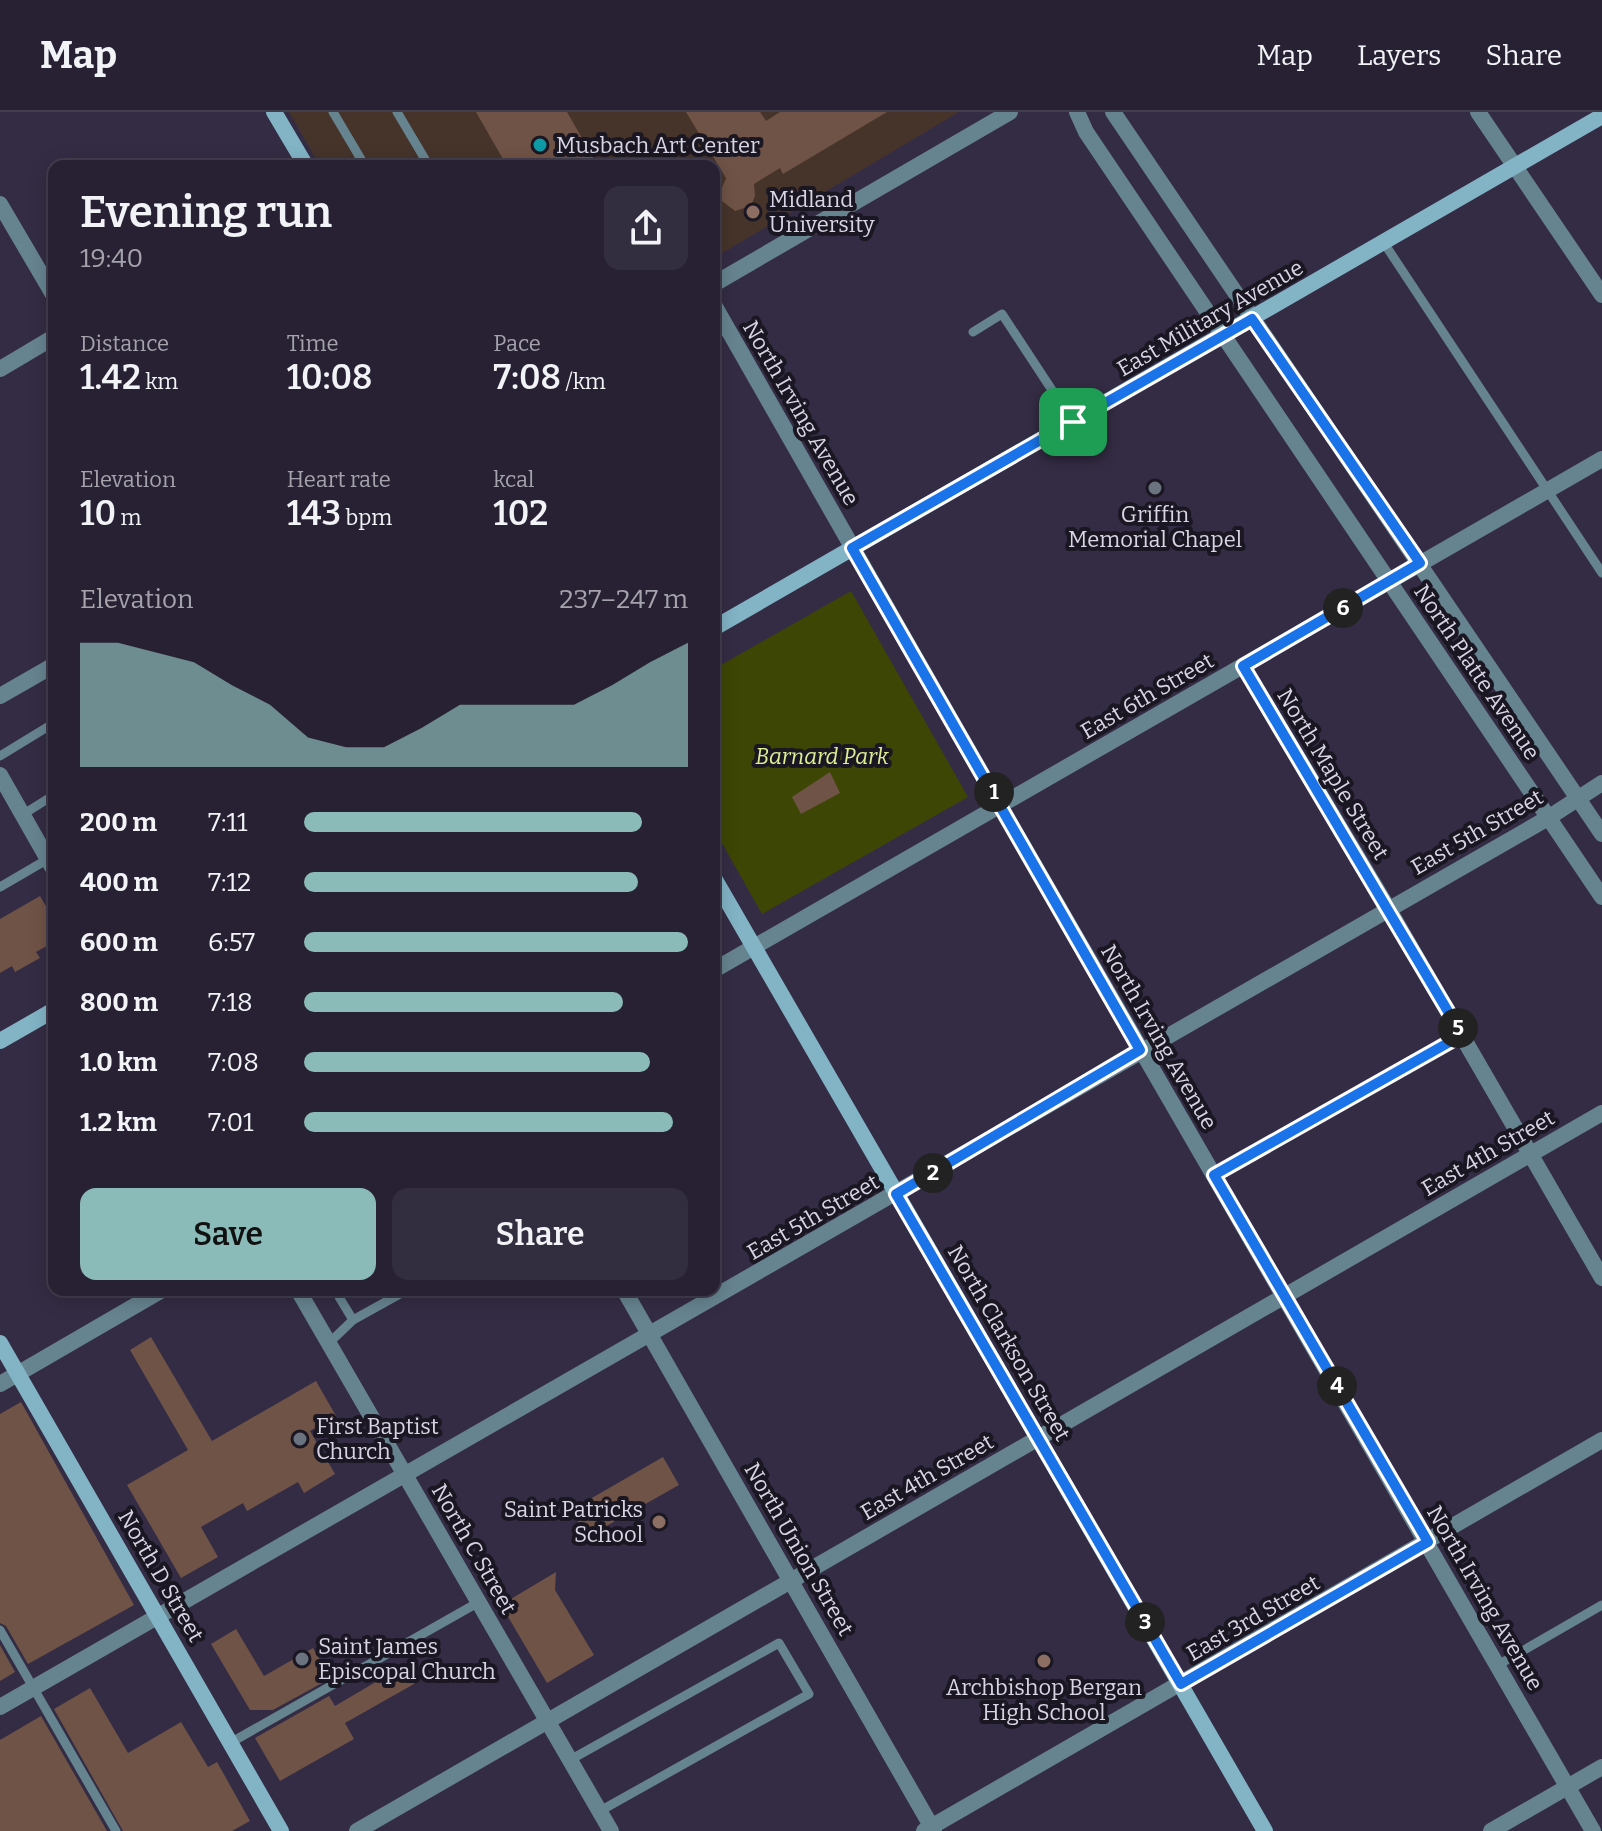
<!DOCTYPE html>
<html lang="en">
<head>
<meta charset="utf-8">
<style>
  :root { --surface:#272133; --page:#332e3f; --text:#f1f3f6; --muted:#a4a3ac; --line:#433e4e; --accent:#8bbbb9 }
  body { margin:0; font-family:Bitter,serif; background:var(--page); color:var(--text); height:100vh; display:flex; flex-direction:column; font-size:30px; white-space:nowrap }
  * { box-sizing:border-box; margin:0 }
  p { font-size:26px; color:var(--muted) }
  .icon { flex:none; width:44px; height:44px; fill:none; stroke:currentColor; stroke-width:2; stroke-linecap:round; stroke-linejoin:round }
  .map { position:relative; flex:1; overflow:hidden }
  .side { position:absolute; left:48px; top:48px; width:672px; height:1136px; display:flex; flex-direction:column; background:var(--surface); border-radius:16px; box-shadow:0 4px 20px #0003,0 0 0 2px var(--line) }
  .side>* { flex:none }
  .pin { position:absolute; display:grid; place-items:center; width:68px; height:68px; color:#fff; margin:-34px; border-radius:16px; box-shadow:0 4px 12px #0006 }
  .km { position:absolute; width:40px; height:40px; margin:-20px; border-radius:50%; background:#222; color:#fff; font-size:22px; line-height:40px; text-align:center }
  .round { display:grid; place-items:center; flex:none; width:84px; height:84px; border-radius:16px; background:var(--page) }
  .overview { display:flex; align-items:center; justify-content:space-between; height:136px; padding:0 32px }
  h1 { font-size:44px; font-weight:600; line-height:60px }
  .metrics { display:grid; grid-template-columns:repeat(3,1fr); gap:12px; height:136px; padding:8px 32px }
  .metrics div { display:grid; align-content:center }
  .metrics b { font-size:34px; font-weight:600 }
  .metrics small { font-size:22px; font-weight:400 }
  .metrics p { font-size:22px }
  .chart { height:224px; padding:16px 32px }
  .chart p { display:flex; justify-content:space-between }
  .chart svg { width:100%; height:144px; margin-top:8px; fill:var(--accent); opacity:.7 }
  .cta { display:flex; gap:16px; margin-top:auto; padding:16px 32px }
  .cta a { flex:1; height:92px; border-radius:16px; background:var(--accent); color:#111; font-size:32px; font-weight:600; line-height:92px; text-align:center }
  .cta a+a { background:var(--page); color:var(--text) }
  ul { padding:0 32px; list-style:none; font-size:26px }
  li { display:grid; grid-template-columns:128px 96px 1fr; align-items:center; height:60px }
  li i { height:20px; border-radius:10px; background:var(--accent) }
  header { display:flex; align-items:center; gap:48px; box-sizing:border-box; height:112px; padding:0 40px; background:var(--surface); border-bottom:2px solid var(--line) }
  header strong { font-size:38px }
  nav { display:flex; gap:44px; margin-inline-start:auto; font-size:28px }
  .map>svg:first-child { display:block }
</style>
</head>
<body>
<header>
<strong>Map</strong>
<nav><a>Map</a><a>Layers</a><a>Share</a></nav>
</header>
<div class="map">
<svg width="1602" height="1719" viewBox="0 0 1602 1719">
  <rect width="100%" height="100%" fill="#342c44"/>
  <path fill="#46342b" d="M289,0H959L714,146V54H320Z"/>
  <path fill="#3e4605" d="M851,479L968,685L762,802L714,717V557Z"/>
  <g fill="#6f5346">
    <path d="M476,0H567L594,47L582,54H507Z"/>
    <path d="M686,0H760L766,9L780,0H887L783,62L780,56L754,72L755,84L751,94L735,99L722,89L721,78L726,66Z"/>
    <path d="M830,660L840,681L801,702L792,685Z"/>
    <path d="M40,784L54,808V830L36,840L40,846L15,860L12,854L0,861V807Z"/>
    <path d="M151,1225L212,1329L316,1269L336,1304L310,1319L335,1362L304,1381L298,1370L247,1399L243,1391L201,1415L218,1445L181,1466L127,1373L188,1338L130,1238Z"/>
    <path d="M21,1290L134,1493L28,1552L6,1514L0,1511V1302Z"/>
    <path d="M663,1345L679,1373L587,1425L571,1398Z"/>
    <path d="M556,1460L555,1478L594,1543L547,1571L501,1493Z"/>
    <path d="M236,1517L264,1564L313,1536L327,1560L318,1565L322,1571L273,1598H250L211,1532Z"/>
    <path d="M0,1533L15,1560L0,1569Z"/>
    <path d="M403,1554L414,1572L345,1611L354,1627L280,1669L255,1626L329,1584L335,1594Z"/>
    <path d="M90,1576L128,1641L181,1610L208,1655L217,1650L250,1709L232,1719H123L54,1597Z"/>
    <path d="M41,1604L107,1719H0V1628Z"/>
  </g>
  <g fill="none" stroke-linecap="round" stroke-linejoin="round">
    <g stroke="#668490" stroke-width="9">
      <path d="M333,0L365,54"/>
      <path d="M397,0L429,54"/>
      <path d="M1384,131L1602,461"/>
      <path d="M973,220L1002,202L1073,310"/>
      <path d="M0,644L54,611"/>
      <path d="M22,703L54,683"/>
      <path d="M0,775L48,747"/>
      <path d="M1214,1063L1462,923"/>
      <path d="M339,1185L353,1208"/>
      <path d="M329,1231L353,1208L407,1178"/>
      <path d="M0,1518L116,1719"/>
      <path d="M1498,1553L1602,1493"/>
      <path d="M230,1631L479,1490"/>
      <path d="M570,1648L779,1531L809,1582L600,1699"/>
    </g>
    <g stroke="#668490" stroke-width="16">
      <path d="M1077,0L1086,20L1602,785"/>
      <path d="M1113,0L1602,722"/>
      <path d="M1478,0L1602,183"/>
      <path d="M0,92L54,184"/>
      <path d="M714,172L1010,0"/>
      <path d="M714,193C1003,704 1300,1211 1593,1719"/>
      <path d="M0,257L54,225"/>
      <path d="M1243,554L1388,796L1602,1166"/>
      <path d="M0,584L54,553"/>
      <path d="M0,663L54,758"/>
      <path d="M714,858L1602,347"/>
      <path d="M298,1178L611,1719"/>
      <path d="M624,1178L934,1719"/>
      <path d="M0,1272L162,1178"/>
      <path d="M0,1595L1548,706L1602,671"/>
      <path d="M357,1719L1602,1001"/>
      <path d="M924,1719L1602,1328"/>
      <path d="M1491,1719L1602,1655"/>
    </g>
    <g stroke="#82b4c6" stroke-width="16">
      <path d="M274,0L306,54"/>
      <path d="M714,516L1602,4"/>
      <path d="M714,766L1265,1719"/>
      <path d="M0,929L54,898"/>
      <path d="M0,1231L281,1719"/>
    </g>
  </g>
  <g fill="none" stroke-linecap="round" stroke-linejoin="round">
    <g stroke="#fff" stroke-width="16">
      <path id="route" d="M1252,207L1420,451L1243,554L1462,923L1214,1063L1428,1430L1181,1572L896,1082L1140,938L852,436Z"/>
    </g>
    <use href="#route" stroke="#1a73e8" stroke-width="10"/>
  </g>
  <circle fill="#0f9aa8" stroke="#1a1722" stroke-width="3" cx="540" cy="33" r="8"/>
  <g fill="#8d6e63" stroke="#1a1722" stroke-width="3">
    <circle cx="753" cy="100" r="8"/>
    <circle cx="659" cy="1410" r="8"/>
    <circle cx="1044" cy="1549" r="8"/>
  </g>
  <g fill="#6b7280" stroke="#1a1722" stroke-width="3">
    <circle cx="1155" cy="376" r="8"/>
    <circle cx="300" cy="1327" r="8"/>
    <circle cx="302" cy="1547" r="8"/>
  </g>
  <g text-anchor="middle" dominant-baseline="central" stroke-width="8" stroke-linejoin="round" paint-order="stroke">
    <g font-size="22" fill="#d9d5e4" stroke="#1a1722" text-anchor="start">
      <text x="556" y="33">Musbach Art Center</text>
      <text x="769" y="87">Midland<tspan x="769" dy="25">University</tspan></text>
      <text x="1155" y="402" text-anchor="middle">Griffin<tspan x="1155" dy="25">Memorial Chapel</tspan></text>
      <text x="316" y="1314">First Baptist<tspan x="316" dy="25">Church</tspan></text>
      <text x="643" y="1397" text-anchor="end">Saint Patricks<tspan x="643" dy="25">School</tspan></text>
      <text x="318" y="1534">Saint James<tspan x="318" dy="25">Episcopal Church</tspan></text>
      <text x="1044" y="1575" text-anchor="middle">Archbishop Bergan<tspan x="1044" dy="25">High School</tspan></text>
    </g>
    <g font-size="22" fill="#d9d5e4" stroke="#1a1722">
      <text transform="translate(1210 206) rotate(-30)">East Military Avenue</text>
      <text transform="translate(801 301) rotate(60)">North Irving Avenue</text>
      <text transform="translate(1477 560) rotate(56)">North Platte Avenue</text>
      <text transform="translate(1147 584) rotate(-30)">East 6th Street</text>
      <text transform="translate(1333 662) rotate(59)">North Maple Street</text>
      <text transform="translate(1477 720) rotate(-30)">East 5th Street</text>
      <text transform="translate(1159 925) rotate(60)">North Irving Avenue</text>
      <text transform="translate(1488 1041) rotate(-30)">East 4th Street</text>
      <text transform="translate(813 1105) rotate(-30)">East 5th Street</text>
      <text transform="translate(1009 1231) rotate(60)">North Clarkson Street</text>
      <text transform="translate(927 1365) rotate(-30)">East 4th Street</text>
      <text transform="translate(474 1437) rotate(60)">North C Street</text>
      <text transform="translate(799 1437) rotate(60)">North Union Street</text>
      <text transform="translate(161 1464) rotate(60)">North D Street</text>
      <text transform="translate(1485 1486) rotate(60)">North Irving Avenue</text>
      <text transform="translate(1253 1506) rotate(-30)">East 3rd Street</text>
    </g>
    <g font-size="22" font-style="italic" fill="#ddef94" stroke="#1a1722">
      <text x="822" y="644">Barnard Park</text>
    </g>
  </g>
</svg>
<div class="pin" style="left:1073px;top:310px;background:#1e9e55"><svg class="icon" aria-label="arrive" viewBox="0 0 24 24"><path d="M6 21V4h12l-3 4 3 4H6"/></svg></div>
<b class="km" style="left:994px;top:680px">1</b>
<b class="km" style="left:933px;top:1061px">2</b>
<b class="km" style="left:1145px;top:1510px">3</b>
<b class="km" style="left:1337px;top:1274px">4</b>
<b class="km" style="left:1458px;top:916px">5</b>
<b class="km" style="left:1343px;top:496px">6</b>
<section class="side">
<div class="overview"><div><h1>Evening run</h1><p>19:40</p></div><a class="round"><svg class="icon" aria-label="share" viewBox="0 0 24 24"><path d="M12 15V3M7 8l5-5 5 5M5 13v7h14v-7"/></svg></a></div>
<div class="metrics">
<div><p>Distance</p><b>1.42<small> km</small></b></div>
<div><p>Time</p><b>10:08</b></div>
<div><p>Pace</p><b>7:08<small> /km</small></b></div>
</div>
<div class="metrics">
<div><p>Elevation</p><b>10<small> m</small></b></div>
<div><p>Heart rate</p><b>143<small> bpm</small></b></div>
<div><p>kcal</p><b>102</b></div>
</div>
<div class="chart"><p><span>Elevation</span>237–247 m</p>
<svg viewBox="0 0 160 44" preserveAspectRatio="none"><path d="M0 44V6L10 6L20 9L30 12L40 19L50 25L60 35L70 38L80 38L90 32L100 25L110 25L120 25L130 25L140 19L150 12L160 6V44z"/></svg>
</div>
<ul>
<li><b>200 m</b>7:11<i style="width:88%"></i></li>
<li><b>400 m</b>7:12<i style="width:87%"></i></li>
<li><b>600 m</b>6:57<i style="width:100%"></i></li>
<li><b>800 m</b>7:18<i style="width:83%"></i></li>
<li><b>1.0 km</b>7:08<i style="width:90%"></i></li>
<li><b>1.2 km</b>7:01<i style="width:96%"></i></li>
</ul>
<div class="cta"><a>Save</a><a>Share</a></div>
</section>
</div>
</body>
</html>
